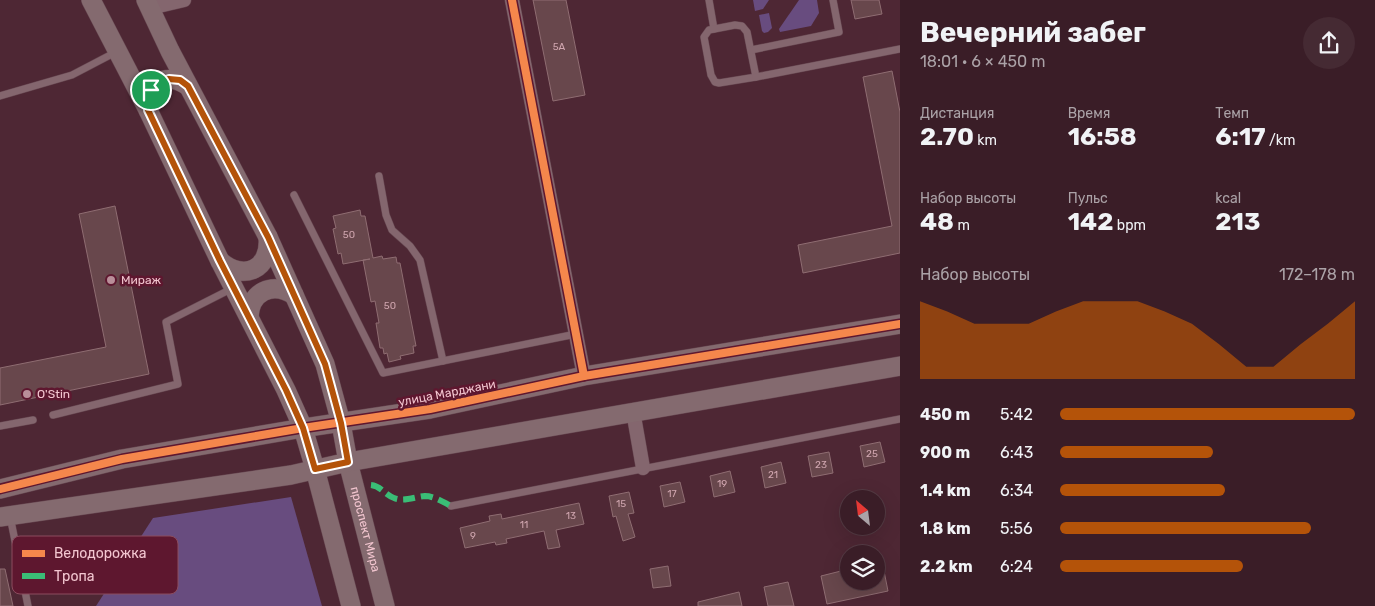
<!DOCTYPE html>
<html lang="ru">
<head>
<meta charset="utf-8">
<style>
  :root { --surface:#3a1d27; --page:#452a33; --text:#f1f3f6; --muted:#aba2a7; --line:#543b44; --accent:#b45309 }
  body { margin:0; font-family:Rubik,sans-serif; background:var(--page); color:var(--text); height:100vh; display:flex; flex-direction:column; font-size:19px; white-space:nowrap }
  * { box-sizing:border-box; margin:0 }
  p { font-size:16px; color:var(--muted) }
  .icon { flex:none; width:28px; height:28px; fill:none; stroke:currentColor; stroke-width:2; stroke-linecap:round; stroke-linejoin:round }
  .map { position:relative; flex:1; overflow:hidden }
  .details { display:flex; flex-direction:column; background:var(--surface); width:475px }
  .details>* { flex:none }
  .needle { width:32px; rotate:332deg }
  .controls { position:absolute; left:840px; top:490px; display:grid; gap:10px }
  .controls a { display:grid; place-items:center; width:45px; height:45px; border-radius:50%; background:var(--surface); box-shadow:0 5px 20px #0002,0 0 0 1px var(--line); font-size:25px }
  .pin { position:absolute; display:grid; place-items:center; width:42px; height:42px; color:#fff; margin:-21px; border:2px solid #fff; border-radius:50%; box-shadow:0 1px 5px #0007 }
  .round { display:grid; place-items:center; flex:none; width:52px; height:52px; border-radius:26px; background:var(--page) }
  .headline { display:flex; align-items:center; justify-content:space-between; height:85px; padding:0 20px }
  h1 { font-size:28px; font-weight:700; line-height:38px }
  .stats { display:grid; grid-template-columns:repeat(3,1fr); gap:8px; height:85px; padding:5px 20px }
  .stats div { display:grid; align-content:center }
  .stats b { font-size:25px; font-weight:700 }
  .stats small { font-size:14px; font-weight:400 }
  .stats p { font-size:14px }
  .chart { height:140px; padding:10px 20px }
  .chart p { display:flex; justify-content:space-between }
  .chart svg { width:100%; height:90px; margin-top:5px; fill:var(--accent); opacity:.7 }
  ul { padding:0 20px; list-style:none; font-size:16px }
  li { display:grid; grid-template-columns:80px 60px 1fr; align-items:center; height:38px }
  li i { height:12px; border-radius:6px; background:var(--accent) }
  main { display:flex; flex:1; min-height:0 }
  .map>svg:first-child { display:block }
</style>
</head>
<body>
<main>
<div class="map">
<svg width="900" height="606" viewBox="0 0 900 606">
  <rect width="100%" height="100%" fill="#4e2734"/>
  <g fill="#684c7f">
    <path d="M753,0H769L763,9L755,11Z"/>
    <path d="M799,0H817L819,13L811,26L780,32L779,29Z"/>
    <path d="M769,13L772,28L768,32L764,33L762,31L759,15Z"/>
    <path d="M291,497L322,606H96L153,518Z"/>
  </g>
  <g fill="#68474c" stroke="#8f6d72">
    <path d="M533,0H566L585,95L553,101Z"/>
    <path d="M851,0H879L882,14L855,19Z"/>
    <path d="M892,71L900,112V253L803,273L798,245L892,226L863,77Z"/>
    <path d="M115,206L149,374L0,405V368L106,347L79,214Z"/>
    <path d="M360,210L361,216H365L373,258L382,256L383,259L396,257L397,263H400L416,346H413L414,353L400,356L401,359L389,362L387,353L384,354L383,348H380L376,323H379L375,301L371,302L363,260L370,259L343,264L341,253L338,254L333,229L336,228L333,216Z"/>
    <path d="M880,442L885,462L864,467L860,446Z"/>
    <path d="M829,452L833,473L812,477L808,456Z"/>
    <path d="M781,462L786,483L765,488L761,467Z"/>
    <path d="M730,471L735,492L714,497L710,476Z"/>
    <path d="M680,482L685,502L664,507L660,486Z"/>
    <path d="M629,492L634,513L628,514L635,537L623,541L616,516L613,517L609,496Z"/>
    <path d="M579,503L584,524L556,530L560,547L548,549L544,531L506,539L507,543L496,545L495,542L465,548L460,528L490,521L489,516L501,514L502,519Z"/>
    <path d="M876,556H881L888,591L827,604L821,576L845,570L848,581H876Z"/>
    <path d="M668,566L671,586L653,588L650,569Z"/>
    <path d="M0,569H5L13,606H0Z"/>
    <path d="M788,582L794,606H768L764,587Z"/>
    <path d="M739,592L742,606H698V602Z"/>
  </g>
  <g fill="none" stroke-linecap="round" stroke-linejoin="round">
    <g stroke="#664650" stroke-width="8">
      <g id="lane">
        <path d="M709,0L714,29"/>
        <path d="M735,25L742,26L747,32L756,77L719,83L715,82L711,75L704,37L709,30Z"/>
        <path d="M751,50L839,32L833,0"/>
        <path d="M756,77L900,49"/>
        <path d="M0,96L72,75L116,52"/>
        <path d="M379,176L386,215L392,230L410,246L420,260L443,361"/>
        <path d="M294,195L383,373L576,334"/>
        <path d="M53,415L178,384L166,322L233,288"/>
        <path d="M0,426L33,420"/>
        <path d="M451,506L900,419"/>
        <path d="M10,516L28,606"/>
      </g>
    </g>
    <g stroke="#664650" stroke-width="15">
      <g id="street">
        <path d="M512,0L584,376"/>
        <path d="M150,8L184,0"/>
        <path d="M633,411L643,468"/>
      </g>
    </g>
    <g stroke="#664650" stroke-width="20">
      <g id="secondary">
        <path d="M91,0L148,110L220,261L286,390L303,428L315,469L351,606"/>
        <path id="s1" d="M146,0L170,51L268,237L325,364L341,423L348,462L385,606"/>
        <path d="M148,110C146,83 165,71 188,86"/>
        <path d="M220,261C244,282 271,269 268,237"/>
        <path d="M249,317C250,292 272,281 294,295"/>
        <path d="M0,489L122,459L303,428L430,409L584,376L900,324"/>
        <path d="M0,517L291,475L348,462L900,366"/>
      </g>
    </g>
    <use href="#lane" stroke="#84666e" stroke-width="7"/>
    <use href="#street" stroke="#84666e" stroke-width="14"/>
    <use href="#secondary" stroke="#846a6f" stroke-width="19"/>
    <path stroke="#3abd76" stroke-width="6" stroke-dasharray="12 6" stroke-linecap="butt" d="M371,485C381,486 385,495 394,498C404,502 414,497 425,496C434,496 443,502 451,506"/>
    <g stroke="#5e172f" stroke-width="11">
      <g id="cycleway">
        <path d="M512,0L584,376"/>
        <path d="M0,489L122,459L303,428L430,409L584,376L900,324"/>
      </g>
    </g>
    <use href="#cycleway" stroke="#f5874c" stroke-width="8"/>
  </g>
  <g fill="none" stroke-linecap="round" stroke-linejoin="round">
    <g stroke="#fff" stroke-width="10">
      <path id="route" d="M169,79L180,80L188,86L268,237L325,364L341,423L348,462L315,469L303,428L286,390L220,261L148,110C147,93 152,84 169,79Z"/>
    </g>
    <use href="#route" stroke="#b45309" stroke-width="6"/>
  </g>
  <g fill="#b98e99" stroke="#5e172f" stroke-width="2">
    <circle cx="111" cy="280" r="5"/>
    <circle cx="27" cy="394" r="5"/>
  </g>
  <g text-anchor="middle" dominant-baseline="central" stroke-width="5" stroke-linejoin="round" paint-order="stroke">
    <g font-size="10" fill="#d0a6af">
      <text x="559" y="47">5А</text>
      <text x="349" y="235">50</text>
      <text x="390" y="306">50</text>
      <text x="872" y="454">25</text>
      <text x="821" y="465">23</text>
      <text x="773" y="475">21</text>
      <text x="722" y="484">19</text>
      <text x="672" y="494">17</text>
      <text x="621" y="504">15</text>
      <text x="571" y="516">13</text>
      <text x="524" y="525">11</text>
      <text x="473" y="536">9</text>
    </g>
    <g font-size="12" fill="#f3c6d0" stroke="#5e172f" text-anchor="start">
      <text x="121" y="280">Мираж</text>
      <text x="37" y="394">O'Stin</text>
    </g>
    <g font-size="12" fill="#f3c6d0" stroke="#5e172f">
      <text transform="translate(447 393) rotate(-11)">улица Марджани</text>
      <text stroke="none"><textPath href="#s1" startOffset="576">проспект Мира</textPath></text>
    </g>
  </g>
  <rect x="12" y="536" width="166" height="58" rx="8" fill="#5e172f" stroke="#8b4c5f" stroke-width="1"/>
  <rect x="22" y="550" width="23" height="7" fill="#f5874c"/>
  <rect x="22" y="573" width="23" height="6" fill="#3abd76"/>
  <g font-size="14" fill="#f3c6d0">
    <text x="54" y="558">Велодорожка</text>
    <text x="54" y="581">Тропа</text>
  </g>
</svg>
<div class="controls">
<a><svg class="needle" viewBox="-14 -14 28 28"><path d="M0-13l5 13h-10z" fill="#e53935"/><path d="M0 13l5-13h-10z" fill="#aba2a7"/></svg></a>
<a><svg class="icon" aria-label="layers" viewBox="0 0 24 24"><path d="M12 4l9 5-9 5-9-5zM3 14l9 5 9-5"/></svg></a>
</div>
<div class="pin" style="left:151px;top:90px;background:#1e9e55"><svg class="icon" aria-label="arrive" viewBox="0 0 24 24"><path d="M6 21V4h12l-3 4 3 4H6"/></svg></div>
</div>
<section class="details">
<div class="headline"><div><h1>Вечерний забег</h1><p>18:01 · 6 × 450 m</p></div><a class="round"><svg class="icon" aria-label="share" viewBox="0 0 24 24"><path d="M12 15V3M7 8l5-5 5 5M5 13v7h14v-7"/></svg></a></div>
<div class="stats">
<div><p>Дистанция</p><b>2.70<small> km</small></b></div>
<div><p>Время</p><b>16:58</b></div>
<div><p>Темп</p><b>6:17<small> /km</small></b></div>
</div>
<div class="stats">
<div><p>Набор высоты</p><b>48<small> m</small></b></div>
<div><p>Пульс</p><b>142<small> bpm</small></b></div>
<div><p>kcal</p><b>213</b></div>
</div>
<div class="chart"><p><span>Набор высоты</span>172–178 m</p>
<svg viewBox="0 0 160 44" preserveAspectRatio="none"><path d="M0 44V6L10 11L20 17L30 17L40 17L50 11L60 6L70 6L80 6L90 11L100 17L110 27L120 38L130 38L140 27L150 17L160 6V44z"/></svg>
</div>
<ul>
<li><b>450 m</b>5:42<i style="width:100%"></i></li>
<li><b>900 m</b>6:43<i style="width:52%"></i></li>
<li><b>1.4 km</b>6:34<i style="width:56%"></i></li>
<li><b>1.8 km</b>5:56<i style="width:85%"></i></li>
<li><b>2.2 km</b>6:24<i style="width:62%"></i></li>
</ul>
</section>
</main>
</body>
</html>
